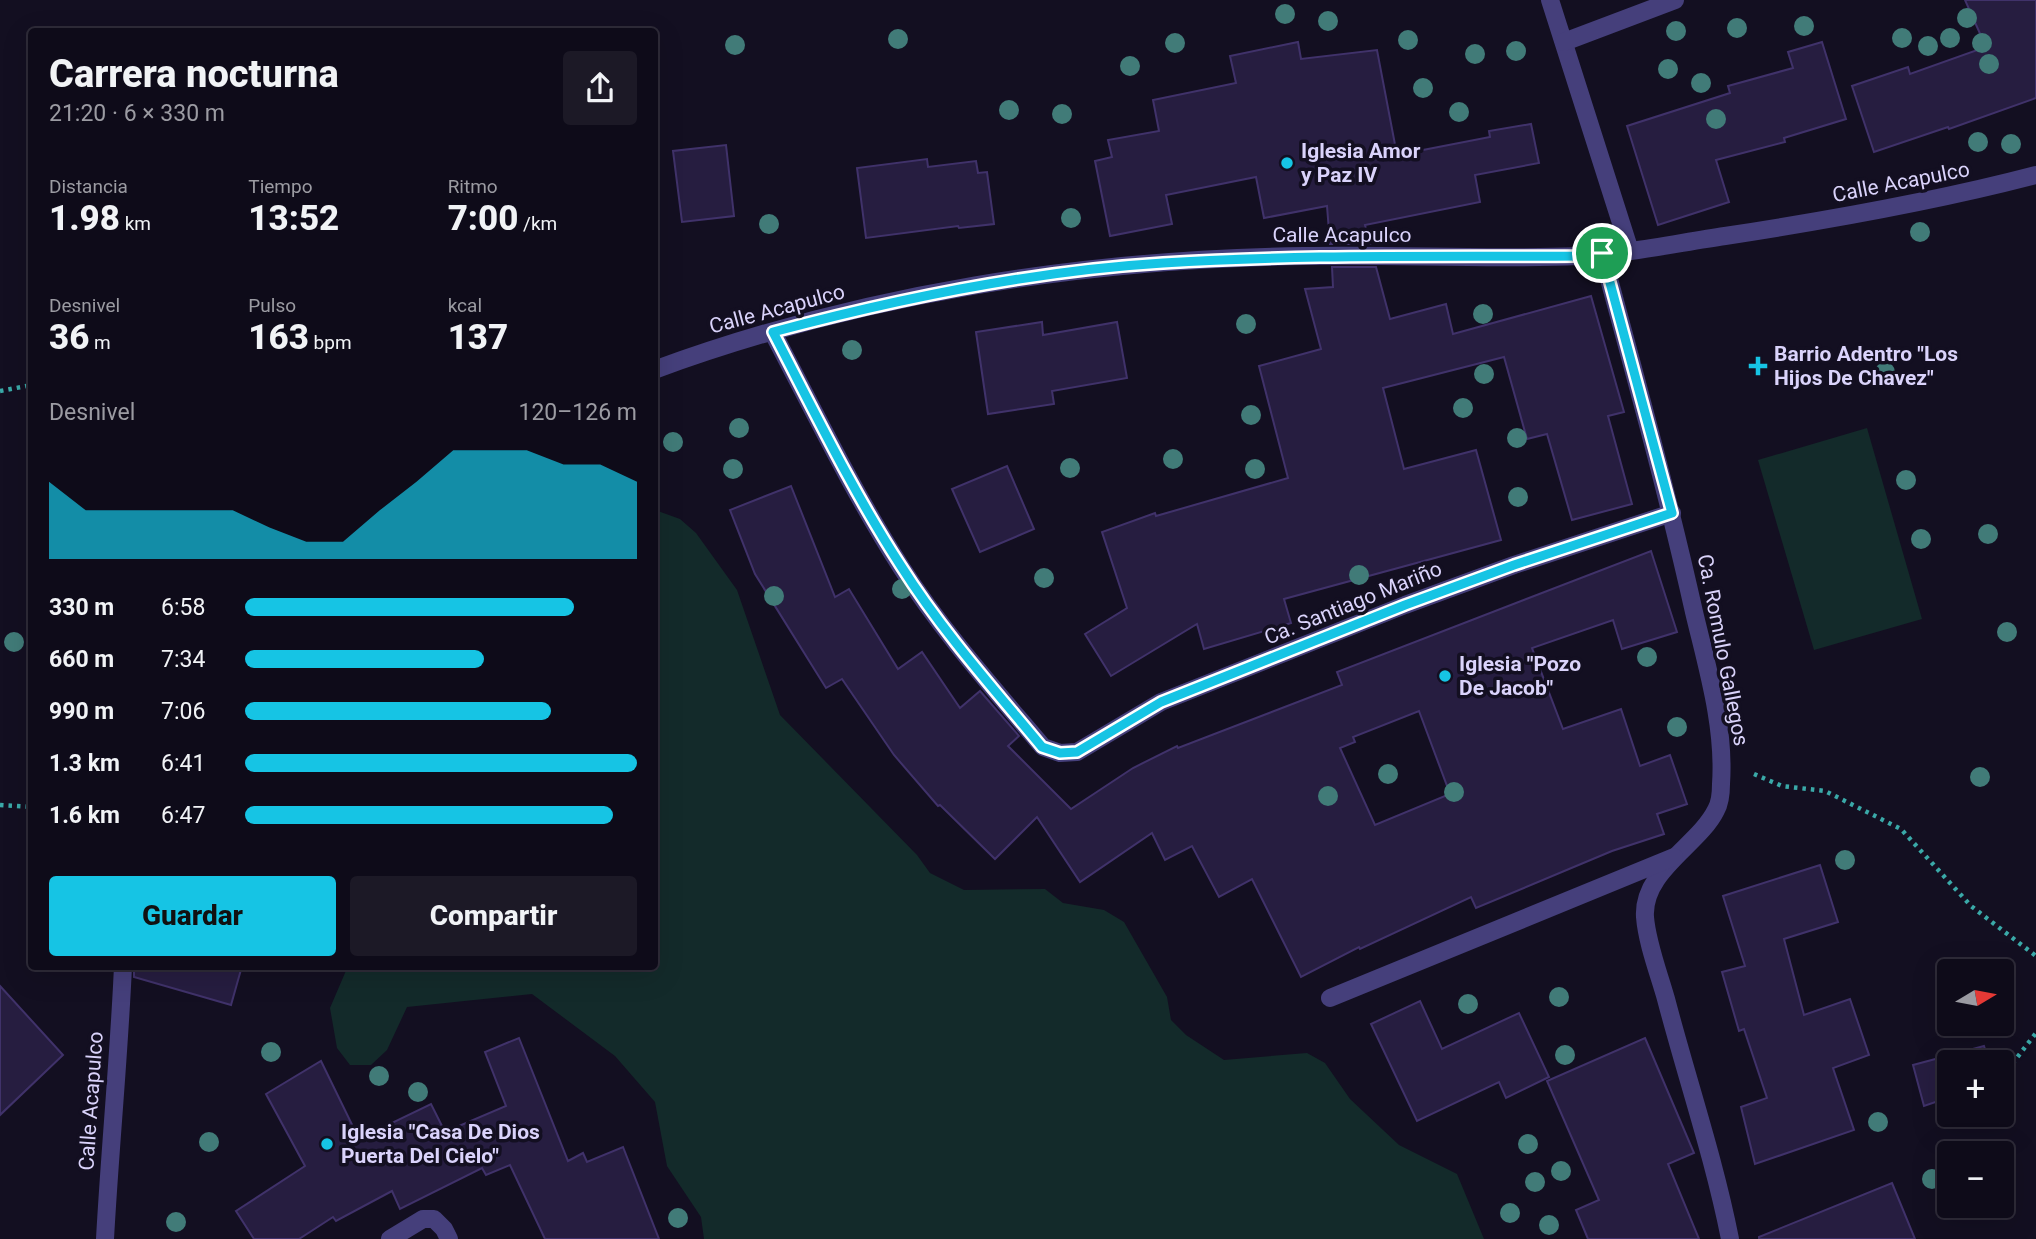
<!DOCTYPE html>
<html lang="es">
<head>
<meta charset="utf-8">
<style>
  :root { --surface:#0e0b19; --page:#1c1926; --text:#f1f3f6; --muted:#9b9ba2; --line:#2e2b38; --accent:#16c4e4 }
  body { margin:0; font-family:Roboto,sans-serif; background:var(--page); color:var(--text); height:100vh; display:flex; flex-direction:column; font-size:26px; white-space:nowrap }
  * { box-sizing:border-box; margin:0 }
  p { font-size:23px; color:var(--muted) }
  .icon { flex:none; width:38px; height:38px; fill:none; stroke:currentColor; stroke-width:2; stroke-linecap:round; stroke-linejoin:round }
  .map { position:relative; flex:1; overflow:hidden }
  .details { position:absolute; left:28px; top:28px; width:630px; height:942px; display:flex; flex-direction:column; background:var(--surface); border-radius:7px; box-shadow:0 7px 28px #0002,0 0 0 2px var(--line) }
  .details>* { flex:none }
  .needle { width:46px; rotate:80deg }
  .buttons { position:absolute; left:1937px; top:959px; display:grid; gap:14px }
  .buttons a { display:grid; place-items:center; width:77px; height:77px; border-radius:7px; background:var(--surface); box-shadow:0 7px 28px #0002,0 0 0 2px var(--line); font-size:35px }
  .pin { position:absolute; display:grid; place-items:center; width:60px; height:60px; color:#fff; margin:-30px; border:4px solid #fff; border-radius:50%; box-shadow:0 2px 7px #0007 }
  .round { display:grid; place-items:center; flex:none; width:74px; height:74px; border-radius:7px; background:var(--page) }
  .headline { display:flex; align-items:center; justify-content:space-between; height:119px; padding:0 21px }
  h1 { font-size:38px; font-weight:800; line-height:52px }
  .figures { display:grid; grid-template-columns:repeat(3,1fr); gap:10px; height:119px; padding:7px 21px }
  .figures div { display:grid; align-content:center }
  .figures b { font-size:35px; font-weight:800 }
  .figures small { font-size:19px; font-weight:400 }
  .figures p { font-size:19px }
  .chart { height:196px; padding:14px 21px }
  .chart p { display:flex; justify-content:space-between }
  .chart svg { width:100%; height:126px; margin-top:7px; fill:var(--accent); opacity:.7 }
  .primary-button { display:flex; gap:14px; margin-top:auto; padding:14px 21px }
  .primary-button a { flex:1; height:80px; border-radius:7px; background:var(--accent); color:#111; font-size:28px; font-weight:800; line-height:80px; text-align:center }
  .primary-button a+a { background:var(--page); color:var(--text) }
  ul { padding:0 21px; list-style:none; font-size:23px }
  li { display:grid; grid-template-columns:112px 84px 1fr; align-items:center; height:52px }
  li i { height:18px; border-radius:9px; background:var(--accent) }
  .map>svg:first-child { display:block }
</style>
</head>
<body>
<div class="map">
<svg width="2036" height="1239" viewBox="0 0 2036 1239">
  <rect width="100%" height="100%" fill="#130f21"/>
  <g fill="#132a2a">
    <path d="M1867,428L1922,619L1814,650L1758,460Z"/>
    <path d="M655,510L680,519L696,533L737,590L780,715L917,855L930,873L964,890L1045,889L1063,903L1104,910L1124,922L1167,997L1171,1020L1186,1035L1224,1060L1307,1053L1325,1063L1350,1099L1399,1145L1457,1174L1484,1239H704L701,1217L667,1166L655,1102L615,1056L532,994L407,1007L387,1050L371,1065H350L337,1048L330,1008L348,966H654Z"/>
  </g>
  <g fill="#261d40" stroke="#40326a" stroke-width="2" fill-rule="evenodd">
    <path d="M1965,0H2036V98L1949,129L1948,127L1874,152L1852,86L1908,67L1910,74L1986,47Z"/>
    <path d="M1298,42L1301,59L1377,50L1397,155L1490,137L1489,131L1531,124L1539,163L1475,175L1480,202L1365,225L1370,244H1330L1327,206L1264,218L1256,177L1166,195L1172,224L1110,236L1095,161L1112,157L1108,140L1159,131L1153,100L1236,83L1230,56Z"/>
    <path d="M1822,42L1846,119L1784,138L1785,142L1716,160L1729,202L1658,225L1627,126L1730,93L1728,86L1793,68L1788,52Z"/>
    <path d="M726,145L734,216L682,222L673,151Z"/>
    <path d="M927,159L928,167L976,161L978,173L987,172L994,224L959,228L958,226L866,238L857,168Z"/>
    <path d="M1332,267H1376L1390,319L1446,304L1453,334L1591,296L1624,412L1608,416L1632,504L1572,520L1547,434L1527,439L1504,357L1383,388L1404,469L1476,450L1501,540L1284,599L1291,623L1204,649L1197,624L1111,676L1085,634L1127,608L1102,532L1155,513L1156,516L1288,478L1259,366L1321,349L1305,289L1333,287Z"/>
    <path d="M1042,322L1043,335L1117,322L1127,378L1052,391L1054,404L988,414L976,332Z"/>
    <path d="M1007,466L1034,529L980,552L952,489Z"/>
    <path d="M791,486L835,597L849,589L898,669L922,652L960,708L980,691L1019,736L1008,746L1071,809L1133,768L1177,746L1178,748L1342,685L1337,672L1651,551L1677,632L1622,649L1613,620L1532,648L1563,729L1621,709L1640,766L1670,755L1687,804L1657,814L1664,834L1612,851L1476,908L1471,897L1360,949L1359,947L1301,977L1252,879L1219,897L1192,846L1165,860L1152,833L1080,882L1037,817L995,859L940,805L938,806L894,755L842,679L826,688L755,574L730,510ZM1419,711L1450,794L1375,825L1340,748L1355,742L1353,737Z"/>
    <path d="M1820,865L1838,922L1784,939L1804,1015L1850,999L1869,1055L1833,1068L1854,1130L1755,1164L1741,1107L1767,1098L1744,1029L1739,1031L1722,972L1745,966L1723,896Z"/>
    <path d="M134,966H242L231,1005L134,977Z"/>
    <path d="M0,986L63,1055L0,1115Z"/>
    <path d="M1420,1001L1442,1049L1519,1013L1549,1077L1506,1098L1499,1082L1417,1121L1371,1024Z"/>
    <path d="M519,1038L568,1161L583,1153L587,1162L623,1147L659,1239H545L510,1165L486,1175L482,1168L400,1209L392,1191L336,1221L333,1217L299,1239H254L236,1211L305,1166L266,1094L321,1061L359,1139L431,1104L445,1132L506,1106L485,1052Z"/>
    <path d="M1645,1038L1694,1153L1668,1164L1699,1239H1588L1576,1210L1599,1200L1547,1081Z"/>
    <path d="M1984,1046L1989,1062H1950V1097L1924,1106L1913,1065Z"/>
    <path d="M1892,1183L1915,1239H1759V1237Z"/>
  </g>
  <g fill="none" stroke-linecap="round" stroke-linejoin="round">
    <g stroke="#3aa9a8" stroke-width="4.5" stroke-dasharray="3.5 5" stroke-linecap="butt">
      <path d="M0,391L32,385"/>
      <path d="M1754,774L1782,786L1825,791L1901,829L1971,906L2036,956"/>
      <path d="M0,805L32,807"/>
      <path d="M2002,1077L2036,1033"/>
    </g>
    <g stroke="#453f7b" stroke-width="18">
      <path d="M1550,0L1630,251"/>
      <path d="M1564,42L1675,0"/>
      <path d="M1602,253C1634,372 1667,491 1694,612C1707,667 1725,726 1721,784C1721,791 1720,803 1716,810C1699,845 1642,871 1645,917C1647,943 1659,974 1666,999C1687,1079 1714,1158 1730,1239"/>
      <path d="M773,333C814,411 853,492 901,567C942,631 993,688 1043,747L1060,753L1077,752L1161,702L1405,605L1514,565L1672,513"/>
      <path d="M654,370C860,294 1085,259 1304,256C1395,254 1487,260 1578,256C1627,254 1677,243 1725,236C1830,220 1933,202 2036,175"/>
      <path d="M1330,998L1674,857"/>
      <path d="M105,1239C110,1148 119,1057 123,966"/>
      <path d="M390,1239L423,1219H434L444,1229L449,1239"/>
    </g>
  </g>
  <g fill="#417b78">
    <circle cx="1285" cy="14" r="10"/>
    <circle cx="1967" cy="18" r="10"/>
    <circle cx="1328" cy="21" r="10"/>
    <circle cx="1804" cy="26" r="10"/>
    <circle cx="1737" cy="28" r="10"/>
    <circle cx="1676" cy="31" r="10"/>
    <circle cx="1902" cy="38" r="10"/>
    <circle cx="1950" cy="38" r="10"/>
    <circle cx="898" cy="39" r="10"/>
    <circle cx="1408" cy="40" r="10"/>
    <circle cx="1175" cy="43" r="10"/>
    <circle cx="1982" cy="43" r="10"/>
    <circle cx="735" cy="45" r="10"/>
    <circle cx="1928" cy="46" r="10"/>
    <circle cx="1516" cy="51" r="10"/>
    <circle cx="1475" cy="54" r="10"/>
    <circle cx="1989" cy="64" r="10"/>
    <circle cx="1130" cy="66" r="10"/>
    <circle cx="1668" cy="69" r="10"/>
    <circle cx="1701" cy="83" r="10"/>
    <circle cx="1423" cy="88" r="10"/>
    <circle cx="1009" cy="110" r="10"/>
    <circle cx="1459" cy="112" r="10"/>
    <circle cx="1062" cy="114" r="10"/>
    <circle cx="1716" cy="119" r="10"/>
    <circle cx="1978" cy="142" r="10"/>
    <circle cx="2011" cy="144" r="10"/>
    <circle cx="1071" cy="218" r="10"/>
    <circle cx="769" cy="224" r="10"/>
    <circle cx="1920" cy="232" r="10"/>
    <circle cx="1483" cy="314" r="10"/>
    <circle cx="1246" cy="324" r="10"/>
    <circle cx="852" cy="350" r="10"/>
    <circle cx="1885" cy="372" r="10"/>
    <circle cx="1484" cy="374" r="10"/>
    <circle cx="1463" cy="408" r="10"/>
    <circle cx="1251" cy="415" r="10"/>
    <circle cx="739" cy="428" r="10"/>
    <circle cx="1517" cy="438" r="10"/>
    <circle cx="673" cy="442" r="10"/>
    <circle cx="1173" cy="459" r="10"/>
    <circle cx="1070" cy="468" r="10"/>
    <circle cx="733" cy="469" r="10"/>
    <circle cx="1255" cy="469" r="10"/>
    <circle cx="1906" cy="480" r="10"/>
    <circle cx="1518" cy="497" r="10"/>
    <circle cx="1988" cy="534" r="10"/>
    <circle cx="1921" cy="539" r="10"/>
    <circle cx="1359" cy="575" r="10"/>
    <circle cx="1044" cy="578" r="10"/>
    <circle cx="902" cy="589" r="10"/>
    <circle cx="774" cy="596" r="10"/>
    <circle cx="2007" cy="632" r="10"/>
    <circle cx="14" cy="642" r="10"/>
    <circle cx="1647" cy="657" r="10"/>
    <circle cx="1677" cy="727" r="10"/>
    <circle cx="1388" cy="774" r="10"/>
    <circle cx="1980" cy="777" r="10"/>
    <circle cx="1454" cy="792" r="10"/>
    <circle cx="1328" cy="796" r="10"/>
    <circle cx="1845" cy="860" r="10"/>
    <circle cx="1559" cy="997" r="10"/>
    <circle cx="1468" cy="1004" r="10"/>
    <circle cx="271" cy="1052" r="10"/>
    <circle cx="1565" cy="1055" r="10"/>
    <circle cx="379" cy="1076" r="10"/>
    <circle cx="418" cy="1092" r="10"/>
    <circle cx="1878" cy="1122" r="10"/>
    <circle cx="209" cy="1142" r="10"/>
    <circle cx="1528" cy="1144" r="10"/>
    <circle cx="1561" cy="1171" r="10"/>
    <circle cx="1932" cy="1179" r="10"/>
    <circle cx="1535" cy="1182" r="10"/>
    <circle cx="1510" cy="1213" r="10"/>
    <circle cx="678" cy="1218" r="10"/>
    <circle cx="176" cy="1222" r="10"/>
    <circle cx="1549" cy="1225" r="10"/>
  </g>
  <g fill="none" stroke-linecap="round" stroke-linejoin="round">
    <g stroke="#fff" stroke-width="14">
      <path id="route" d="M1602,253L1672,513L1514,565L1405,605L1161,702L1077,752L1060,753L1042,747C993,688 942,631 901,566C853,492 814,411 773,332C900,298 1032,271 1163,263C1303,254 1442,257 1581,256Z"/>
    </g>
    <use href="#route" stroke="#16c4e4" stroke-width="9"/>
  </g>
  <g fill="#16c4e4" stroke="#130f21" stroke-width="2.5">
    <circle cx="1287" cy="163" r="7"/>
    <path d="M1754.5 355.5h7v7h7v7h-7v7h-7v-7h-7v-7h7z"/>
    <circle cx="1445" cy="676" r="7"/>
    <circle cx="327" cy="1144" r="7"/>
  </g>
  <g text-anchor="middle" dominant-baseline="central" stroke-width="7" stroke-linejoin="round" paint-order="stroke">
    <g font-size="21" font-weight="bold" fill="#dad3fb" stroke="#130f21" text-anchor="start">
      <text x="1301" y="151">Iglesia Amor<tspan x="1301" dy="24">y Paz IV</tspan></text>
      <text x="1774" y="354">Barrio Adentro "Los<tspan x="1774" dy="24">Hijos De Chavez"</tspan></text>
      <text x="1459" y="664">Iglesia "Pozo<tspan x="1459" dy="24">De Jacob"</tspan></text>
      <text x="341" y="1132">Iglesia "Casa De Dios<tspan x="341" dy="24">Puerta Del Cielo"</tspan></text>
    </g>
    <g font-size="21" fill="#dad3fb" stroke="#130f21">
      <text transform="translate(1901 182) rotate(-11)">Calle Acapulco</text>
      <text x="1342" y="235">Calle Acapulco</text>
      <text transform="translate(777 309) rotate(-15)">Calle Acapulco</text>
      <text transform="translate(1353 603) rotate(-22)">Ca. Santiago Mariño</text>
      <text transform="translate(1723 650) rotate(79)">Ca. Romulo Gallegos</text>
      <text transform="translate(91 1101) rotate(-86)">Calle Acapulco</text>
    </g>
  </g>
</svg>
<div class="buttons">
<a><svg class="needle" viewBox="-14 -14 28 28"><path d="M0-13l5 13h-10z" fill="#e53935"/><path d="M0 13l5-13h-10z" fill="#9b9ba2"/></svg></a>
<a>+</a>
<a>−</a>
</div>
<div class="pin" style="left:1602px;top:253px;background:#1e9e55"><svg class="icon" aria-label="arrive" viewBox="0 0 24 24"><path d="M6 21V4h12l-3 4 3 4H6"/></svg></div>
<section class="details">
<div class="headline"><div><h1>Carrera nocturna</h1><p>21:20 · 6 × 330 m</p></div><a class="round"><svg class="icon" aria-label="share" viewBox="0 0 24 24"><path d="M12 15V3M7 8l5-5 5 5M5 13v7h14v-7"/></svg></a></div>
<div class="figures">
<div><p>Distancia</p><b>1.98<small> km</small></b></div>
<div><p>Tiempo</p><b>13:52</b></div>
<div><p>Ritmo</p><b>7:00<small> /km</small></b></div>
</div>
<div class="figures">
<div><p>Desnivel</p><b>36<small> m</small></b></div>
<div><p>Pulso</p><b>163<small> bpm</small></b></div>
<div><p>kcal</p><b>137</b></div>
</div>
<div class="chart"><p><span>Desnivel</span>120–126 m</p>
<svg viewBox="0 0 160 44" preserveAspectRatio="none"><path d="M0 44V17L10 27L20 27L30 27L40 27L50 27L60 33L70 38L80 38L90 27L100 17L110 6L120 6L130 6L140 11L150 11L160 17V44z"/></svg>
</div>
<ul>
<li><b>330 m</b>6:58<i style="width:84%"></i></li>
<li><b>660 m</b>7:34<i style="width:61%"></i></li>
<li><b>990 m</b>7:06<i style="width:78%"></i></li>
<li><b>1.3 km</b>6:41<i style="width:100%"></i></li>
<li><b>1.6 km</b>6:47<i style="width:94%"></i></li>
</ul>
<div class="primary-button"><a>Guardar</a><a>Compartir</a></div>
</section>
</div>
</body>
</html>
